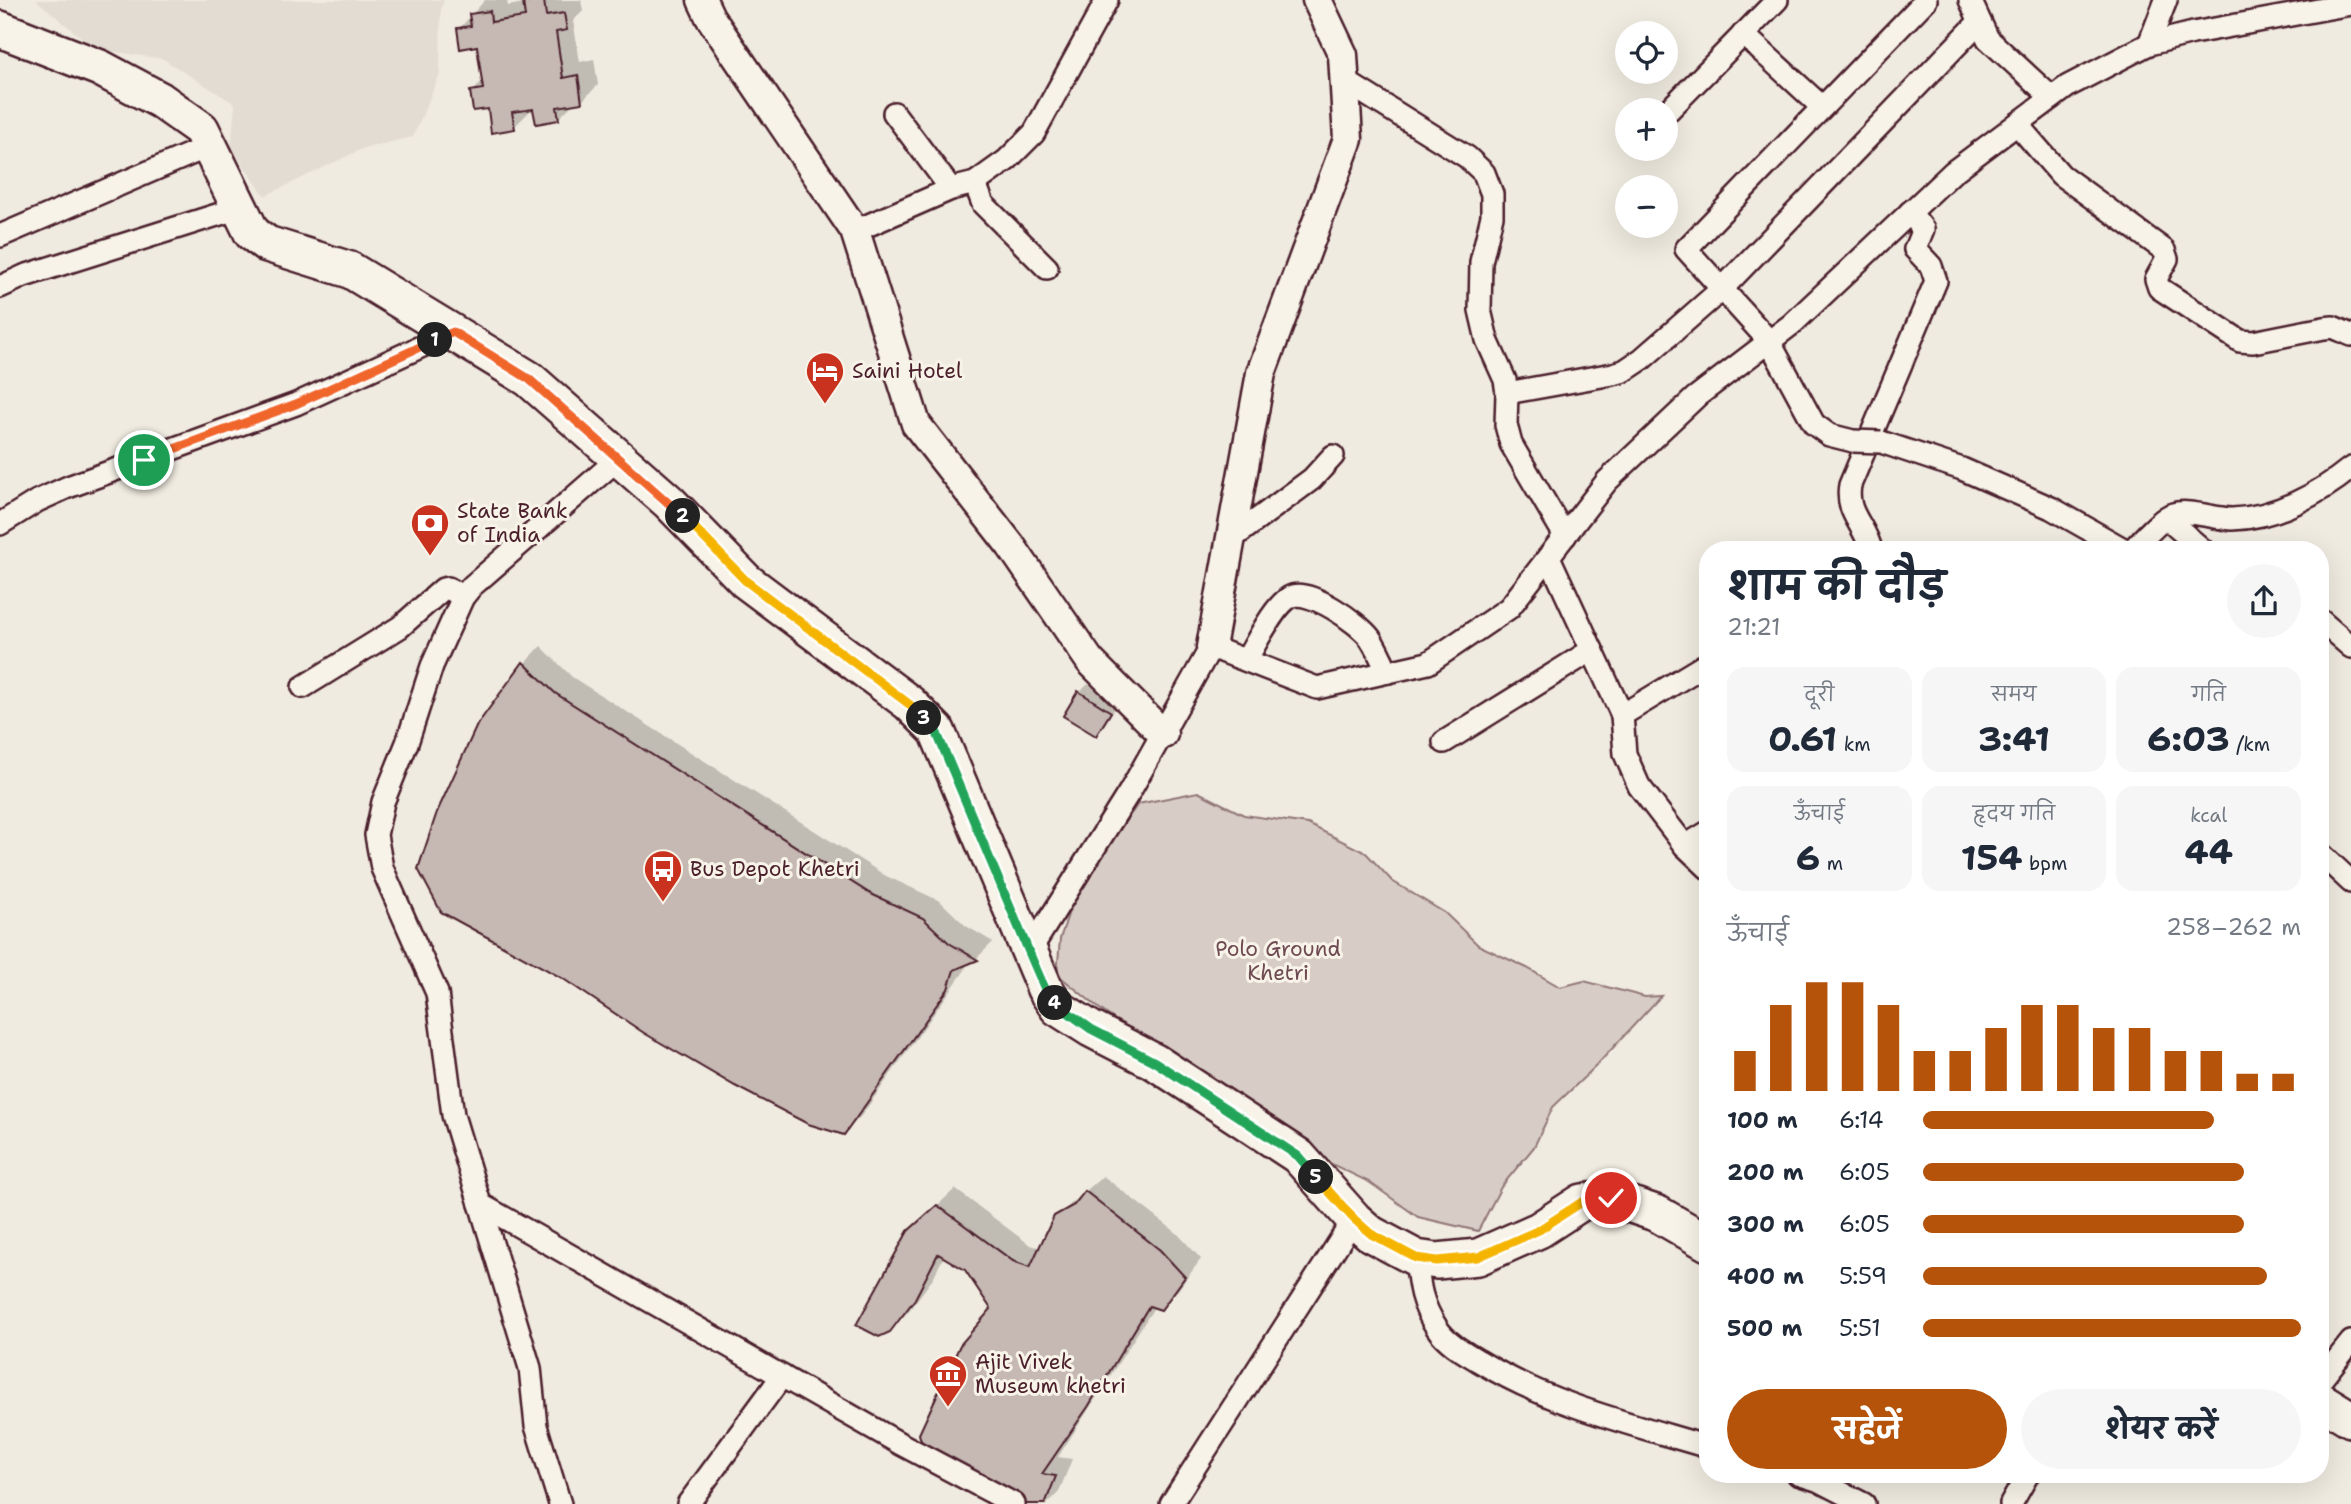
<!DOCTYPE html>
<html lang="hi">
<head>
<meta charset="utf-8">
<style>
  :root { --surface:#fff; --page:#f6f6f7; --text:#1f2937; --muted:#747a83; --accent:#b45309 }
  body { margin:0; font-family:"Shantell Sans","Playpen Sans Deva",sans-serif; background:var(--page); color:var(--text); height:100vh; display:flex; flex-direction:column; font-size:26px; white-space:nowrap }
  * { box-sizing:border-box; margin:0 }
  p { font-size:23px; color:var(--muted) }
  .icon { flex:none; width:38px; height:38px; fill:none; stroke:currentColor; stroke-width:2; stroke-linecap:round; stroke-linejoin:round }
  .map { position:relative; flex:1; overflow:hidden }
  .side { position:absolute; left:1699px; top:541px; width:630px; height:942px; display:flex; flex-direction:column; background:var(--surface); border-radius:28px; box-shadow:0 7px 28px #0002 }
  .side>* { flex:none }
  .buttons { position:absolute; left:1615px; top:21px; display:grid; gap:14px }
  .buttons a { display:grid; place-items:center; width:63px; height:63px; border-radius:50%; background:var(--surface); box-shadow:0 7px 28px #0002; font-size:35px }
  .pin { position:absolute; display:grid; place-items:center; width:60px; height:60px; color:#fff; margin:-30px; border:4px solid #fff; border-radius:50%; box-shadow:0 2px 7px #0007 }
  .km { position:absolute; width:35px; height:35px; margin:-18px; border-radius:50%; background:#222; color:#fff; font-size:19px; line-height:35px; text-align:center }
  .round { display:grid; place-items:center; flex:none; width:74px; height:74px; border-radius:37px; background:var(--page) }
  .headline { display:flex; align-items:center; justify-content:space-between; height:119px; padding:0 28px }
  h1 { font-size:38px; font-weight:700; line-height:52px }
  .metrics { display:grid; grid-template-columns:repeat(3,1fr); gap:10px; height:119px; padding:7px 28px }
  .metrics div { display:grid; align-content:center; border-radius:18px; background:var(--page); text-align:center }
  .metrics b { font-size:35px; font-weight:700 }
  .metrics small { font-size:19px; font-weight:400 }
  .metrics p { font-size:19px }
  .chart { height:196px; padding:14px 28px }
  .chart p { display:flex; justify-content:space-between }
  .chart svg { width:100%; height:126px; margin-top:7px; stroke:var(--accent); stroke-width:6 }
  .cta { display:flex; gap:14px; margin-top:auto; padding:14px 28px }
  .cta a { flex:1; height:80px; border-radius:42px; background:var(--accent); color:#fff; font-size:28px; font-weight:700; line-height:80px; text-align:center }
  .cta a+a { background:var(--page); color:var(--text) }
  ul { padding:0 28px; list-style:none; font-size:23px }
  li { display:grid; grid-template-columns:112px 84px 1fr; align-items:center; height:52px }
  li i { height:18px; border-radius:9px; background:var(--accent) }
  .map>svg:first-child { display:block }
</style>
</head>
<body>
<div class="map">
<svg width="2351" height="1504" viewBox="0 0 2351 1504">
  <rect width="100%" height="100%" fill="#f0ebe0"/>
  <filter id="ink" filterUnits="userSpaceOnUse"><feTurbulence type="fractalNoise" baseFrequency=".0143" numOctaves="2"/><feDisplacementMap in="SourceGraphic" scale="14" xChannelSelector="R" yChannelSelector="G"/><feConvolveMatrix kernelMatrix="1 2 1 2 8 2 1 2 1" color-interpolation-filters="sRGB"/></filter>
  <g filter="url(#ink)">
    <path fill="#e3dcd2" d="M36,0H444L441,9L440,74L413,137L362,149L265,196L231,148L235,104L163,59L95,49Z"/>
    <path fill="#d8cdc6" stroke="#917678" stroke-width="2" d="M1198,792L1244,815L1308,824L1366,853L1392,881L1445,913L1478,945L1527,968L1560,987L1584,981L1645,997L1661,996L1596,1066L1553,1107L1534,1147L1501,1187L1478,1231L1418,1217L1369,1182L1319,1158L1155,1048L1101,1010L1057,974L1060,939L1075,893L1138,804Z"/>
    <g fill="#0003">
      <path d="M485,0H507L508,6L524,3L527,0H581L583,11L573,21L580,62L594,59L598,85L581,102L574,103L558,119L535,107H531V110L514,127L472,92L484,80L478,44L459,29Z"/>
      <path d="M541,646L572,677L886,876L940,901L966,926L993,942L977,958L967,963L965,970L861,1116L844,1133L479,726L525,663Z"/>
      <path d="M1088,684L1118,703L1104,726L1096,734L1080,692Z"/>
      <path d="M1103,1176L1177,1233L1201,1259L1178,1290L1161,1308L1155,1306L1058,1457L1072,1459L1059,1492L1047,1504H1029L993,1309L966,1269L944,1256L932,1280L907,1313L889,1330L927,1215L955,1189L1030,1245L1041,1248L1056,1217Z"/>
    </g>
    <g fill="#c6b8b3" stroke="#4a1f2b" stroke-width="2">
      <path d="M544,0L546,16L564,13L567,30L556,32L563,78L578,75L582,103L557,107L559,120L536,124L533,109L512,112L515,129L491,133L488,109L473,111L470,91L483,89L477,46L460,49L457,28L471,26L469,14L490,11L491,22L525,17L523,2Z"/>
      <path d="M523,662L555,693L869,893L923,918L949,943L978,960L954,970L948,989L844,1135L808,1124L735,1086L644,1033L562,978L441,912L418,869L437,812L477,725Z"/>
      <path d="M1078,691L1111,712L1096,736L1063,716Z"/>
      <path d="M1085,1191L1160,1250L1185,1277L1161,1310L1149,1306L1088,1407L1042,1474L1056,1476L1045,1504H1025L926,1456L919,1434L960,1345L991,1309L965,1270L938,1254L915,1299L890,1332L879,1337L856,1325L908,1231L937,1205L1013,1261L1030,1267L1054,1216L1074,1205Z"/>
    </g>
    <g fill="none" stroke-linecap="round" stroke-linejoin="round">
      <g stroke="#4a1f2b" stroke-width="26">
        <g id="minor">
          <path d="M1970,0L1988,39L2052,98"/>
          <path d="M1743,34L1822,107"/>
          <path d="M2149,44L2166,0"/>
          <path d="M1345,81L1467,157L1484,173L1492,194V216L1481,262L1480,310L1487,340L1505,380L1507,393L1506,425L1511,444L1565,536"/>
          <path d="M894,113L951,189"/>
          <path d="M1666,113L1777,0"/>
          <path d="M2017,124L2061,175L2164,250L2167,259L2156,279L2159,288L2240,341L2253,342L2324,328L2333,327L2351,335"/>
          <path d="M975,183L983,204L1047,268"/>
          <path d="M855,231L951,189L975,183L1007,160L1034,133L1107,0"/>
          <path d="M0,236L209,146"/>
          <path d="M0,287L24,276L239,208"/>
          <path d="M1507,393L1613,374L1624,371L1642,359L1722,289L1979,22"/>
          <path d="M1853,441L1829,435L1814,424L1769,341L1686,249L1926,0"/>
          <path d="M1881,442L1962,469L2051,508L2125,550"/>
          <path d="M2166,518L2203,550"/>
          <path d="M0,524L37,501L68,487L296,404L453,332"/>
          <path d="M1231,539L1312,479L1333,456"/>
          <path d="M1871,550C1865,524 1845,514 1850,485L1936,281L1931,266L1915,249L1923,229L1910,212"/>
          <path d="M2132,550C2141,541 2162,517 2173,514C2188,509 2216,519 2232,519C2275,518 2319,494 2351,468"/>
          <path d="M1549,557L1622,715L1625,754L1639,786L1685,846L1708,868"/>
          <path d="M2320,620L2351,647"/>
          <path d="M1246,660C1256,644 1273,607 1290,597C1308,587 1359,623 1370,638C1377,648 1382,661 1388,672"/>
          <path d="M303,687L400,627L443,589L448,588L463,597"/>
          <path d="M1622,715L1708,663"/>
          <path d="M1444,742L1592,650"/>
          <path d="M1685,846L1708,832"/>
          <path d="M2320,853L2351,882"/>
          <path d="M1029,952L1130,791L1211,647L1317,688L1428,663L1509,608L1607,481L1696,397L1792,324L1953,172L2068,86L2149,44L2193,33L2351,4"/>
          <path d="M480,1204L899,1443L1014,1504"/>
          <path d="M1416,1258C1419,1286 1421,1304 1437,1328C1447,1343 1464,1352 1479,1361C1551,1405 1628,1423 1708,1447"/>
          <path d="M2320,1381L2351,1342"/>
          <path d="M1798,1474L1817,1480L1864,1504"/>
          <path d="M560,1504L536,1426L530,1368L453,1115L437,993L382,868L376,835L383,802L407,743L432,666L463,597L472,586L619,458"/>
          <path d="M688,1504L782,1376"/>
          <path d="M1171,1504L1354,1219"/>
          <path d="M2011,1504L2028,1474"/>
        </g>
      </g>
      <g stroke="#4a1f2b" stroke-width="33">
        <g id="tertiary">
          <path d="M702,0L710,17L855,231L916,424L1011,546L1090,661L1163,734"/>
          <path d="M1211,647L1261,373L1348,139L1343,55L1317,0"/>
        </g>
      </g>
      <g stroke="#4a1f2b" stroke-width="40">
        <g id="primary">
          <path d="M0,29L100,68L160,100L201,129L252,233L267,244L350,270L529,379L669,502L746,581L909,703L937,731L1045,989L1058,1008L1091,1029L1155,1062L1298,1156L1354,1219L1371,1234L1416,1258L1437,1261L1478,1257L1539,1230L1582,1202L1611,1198L1658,1214L1708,1243"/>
          <path d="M2320,1400L2351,1419"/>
        </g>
      </g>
      <use href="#minor" stroke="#f7f3e8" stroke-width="21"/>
      <use href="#tertiary" stroke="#f7f3e8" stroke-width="28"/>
      <use href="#primary" stroke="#f7f3e8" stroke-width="35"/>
      <g stroke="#4a1f2b" stroke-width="26" stroke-linecap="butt">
        <path id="minor-bridge" d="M1853,441L1881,442"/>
      </g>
      <use href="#minor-bridge" stroke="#f7f3e8" stroke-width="21"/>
    </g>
  </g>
  <g fill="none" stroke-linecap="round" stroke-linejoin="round" filter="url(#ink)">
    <g stroke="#fff" stroke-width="14">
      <path id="split-1" d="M144,460L296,404L435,340"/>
    </g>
    <g stroke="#fff" stroke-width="14">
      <path id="split-2" d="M435,340L453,332L529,379L683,516"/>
    </g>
    <g stroke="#fff" stroke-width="14">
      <path id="split-3" d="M683,516L746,581L909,704L924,718"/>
    </g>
    <g stroke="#fff" stroke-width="14">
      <path id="split-4" d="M924,718L936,731L1029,952L1045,989L1055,1003"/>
    </g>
    <g stroke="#fff" stroke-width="14">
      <path id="split-5" d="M1055,1003L1091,1029L1155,1062L1298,1156L1316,1177"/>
    </g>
    <g stroke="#fff" stroke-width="14">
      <path id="split-6" d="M1316,1177L1354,1219L1371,1234L1416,1258L1437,1261L1478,1257L1539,1230L1582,1202L1611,1198"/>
    </g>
    <use href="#split-1" stroke="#f0652b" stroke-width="9"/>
    <use href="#split-2" stroke="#f0652b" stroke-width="9"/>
    <use href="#split-3" stroke="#f5b400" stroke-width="9"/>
    <use href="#split-4" stroke="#22a559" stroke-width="9"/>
    <use href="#split-5" stroke="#22a559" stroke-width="9"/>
    <use href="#split-6" stroke="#f5b400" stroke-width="9"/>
  </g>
  <defs>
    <g id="hotel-pin" transform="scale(2.0125)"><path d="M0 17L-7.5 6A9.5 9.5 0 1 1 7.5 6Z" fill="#c8321e" stroke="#f7f3e8"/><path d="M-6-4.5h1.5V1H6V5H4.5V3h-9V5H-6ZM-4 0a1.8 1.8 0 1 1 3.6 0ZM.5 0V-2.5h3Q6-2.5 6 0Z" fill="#fff"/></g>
    <g id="bank-pin" transform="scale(2.0125)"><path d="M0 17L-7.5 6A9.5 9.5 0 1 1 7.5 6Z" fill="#c8321e" stroke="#f7f3e8"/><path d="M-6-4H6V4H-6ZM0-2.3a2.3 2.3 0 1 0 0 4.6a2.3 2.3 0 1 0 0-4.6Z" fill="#fff"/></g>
    <g id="bus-pin" transform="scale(2.0125)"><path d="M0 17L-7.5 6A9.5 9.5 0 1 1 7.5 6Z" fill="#c8321e" stroke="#f7f3e8"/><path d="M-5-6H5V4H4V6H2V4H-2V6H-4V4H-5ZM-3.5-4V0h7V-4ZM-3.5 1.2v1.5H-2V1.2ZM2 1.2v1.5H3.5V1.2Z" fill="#fff"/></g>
    <g id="museum-pin" transform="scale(2.0125)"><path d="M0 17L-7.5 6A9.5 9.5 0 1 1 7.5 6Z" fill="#c8321e" stroke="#f7f3e8"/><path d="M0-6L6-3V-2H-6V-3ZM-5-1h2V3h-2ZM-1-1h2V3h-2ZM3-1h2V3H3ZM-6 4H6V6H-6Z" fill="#fff"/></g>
  </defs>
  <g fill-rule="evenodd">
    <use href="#hotel-pin" x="825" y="371"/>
    <use href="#bank-pin" x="430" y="523"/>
    <use href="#bus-pin" x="663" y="869"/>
    <use href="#museum-pin" x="948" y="1374"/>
  </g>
  <g text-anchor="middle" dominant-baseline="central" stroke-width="6" stroke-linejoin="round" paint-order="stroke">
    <g font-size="21" fill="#4a1f2b" stroke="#f7f3e8" text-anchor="start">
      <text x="852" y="371">Saini Hotel</text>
      <text x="457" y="511">State Bank<tspan x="457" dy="24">of India</tspan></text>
      <text x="690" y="869">Bus Depot Khetri</text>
      <text x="975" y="1362">Ajit Vivek<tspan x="975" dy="24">Museum khetri</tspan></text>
    </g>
    <g font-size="21" fill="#6e4a52" stroke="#f7f3e8">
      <text x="1278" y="949">Polo Ground<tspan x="1278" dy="24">Khetri</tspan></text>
    </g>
  </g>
</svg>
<div class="buttons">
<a><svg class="icon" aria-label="locate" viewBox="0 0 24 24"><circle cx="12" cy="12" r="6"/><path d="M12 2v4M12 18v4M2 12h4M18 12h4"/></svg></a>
<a>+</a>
<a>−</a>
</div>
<div class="pin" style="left:144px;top:460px;background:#1e9e55"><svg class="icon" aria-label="arrive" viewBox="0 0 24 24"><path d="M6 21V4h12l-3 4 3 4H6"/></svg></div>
<div class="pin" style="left:1611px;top:1198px;background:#d93025"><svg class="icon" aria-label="check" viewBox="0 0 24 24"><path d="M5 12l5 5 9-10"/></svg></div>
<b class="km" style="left:435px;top:340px">1</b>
<b class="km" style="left:683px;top:516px">2</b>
<b class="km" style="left:924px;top:718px">3</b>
<b class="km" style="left:1055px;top:1003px">4</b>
<b class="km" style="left:1316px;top:1177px">5</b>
<section class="side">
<div class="headline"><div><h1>शाम की दौड़</h1><p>21:21</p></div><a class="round"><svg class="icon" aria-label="share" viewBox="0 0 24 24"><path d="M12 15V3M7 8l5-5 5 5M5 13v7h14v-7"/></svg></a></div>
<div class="metrics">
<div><p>दूरी</p><b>0.61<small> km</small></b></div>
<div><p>समय</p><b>3:41</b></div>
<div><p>गति</p><b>6:03<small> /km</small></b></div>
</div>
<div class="metrics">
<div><p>ऊँचाई</p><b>6<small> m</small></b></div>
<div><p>हृदय गति</p><b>154<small> bpm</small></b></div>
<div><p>kcal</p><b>44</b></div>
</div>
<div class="chart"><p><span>ऊँचाई</span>258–262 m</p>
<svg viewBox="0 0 160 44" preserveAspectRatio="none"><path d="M5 44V30M15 44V14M25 44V6M35 44V6M45 44V14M55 44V30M65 44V30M75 44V22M85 44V14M95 44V14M105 44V22M115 44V22M125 44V30M135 44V30M145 44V38M155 44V38"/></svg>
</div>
<ul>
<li><b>100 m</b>6:14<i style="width:77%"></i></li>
<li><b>200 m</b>6:05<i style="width:85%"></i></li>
<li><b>300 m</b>6:05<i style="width:85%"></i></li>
<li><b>400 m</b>5:59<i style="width:91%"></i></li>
<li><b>500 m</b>5:51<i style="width:100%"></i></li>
</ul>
<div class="cta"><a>सहेजें</a><a>शेयर करें</a></div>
</section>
</div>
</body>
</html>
